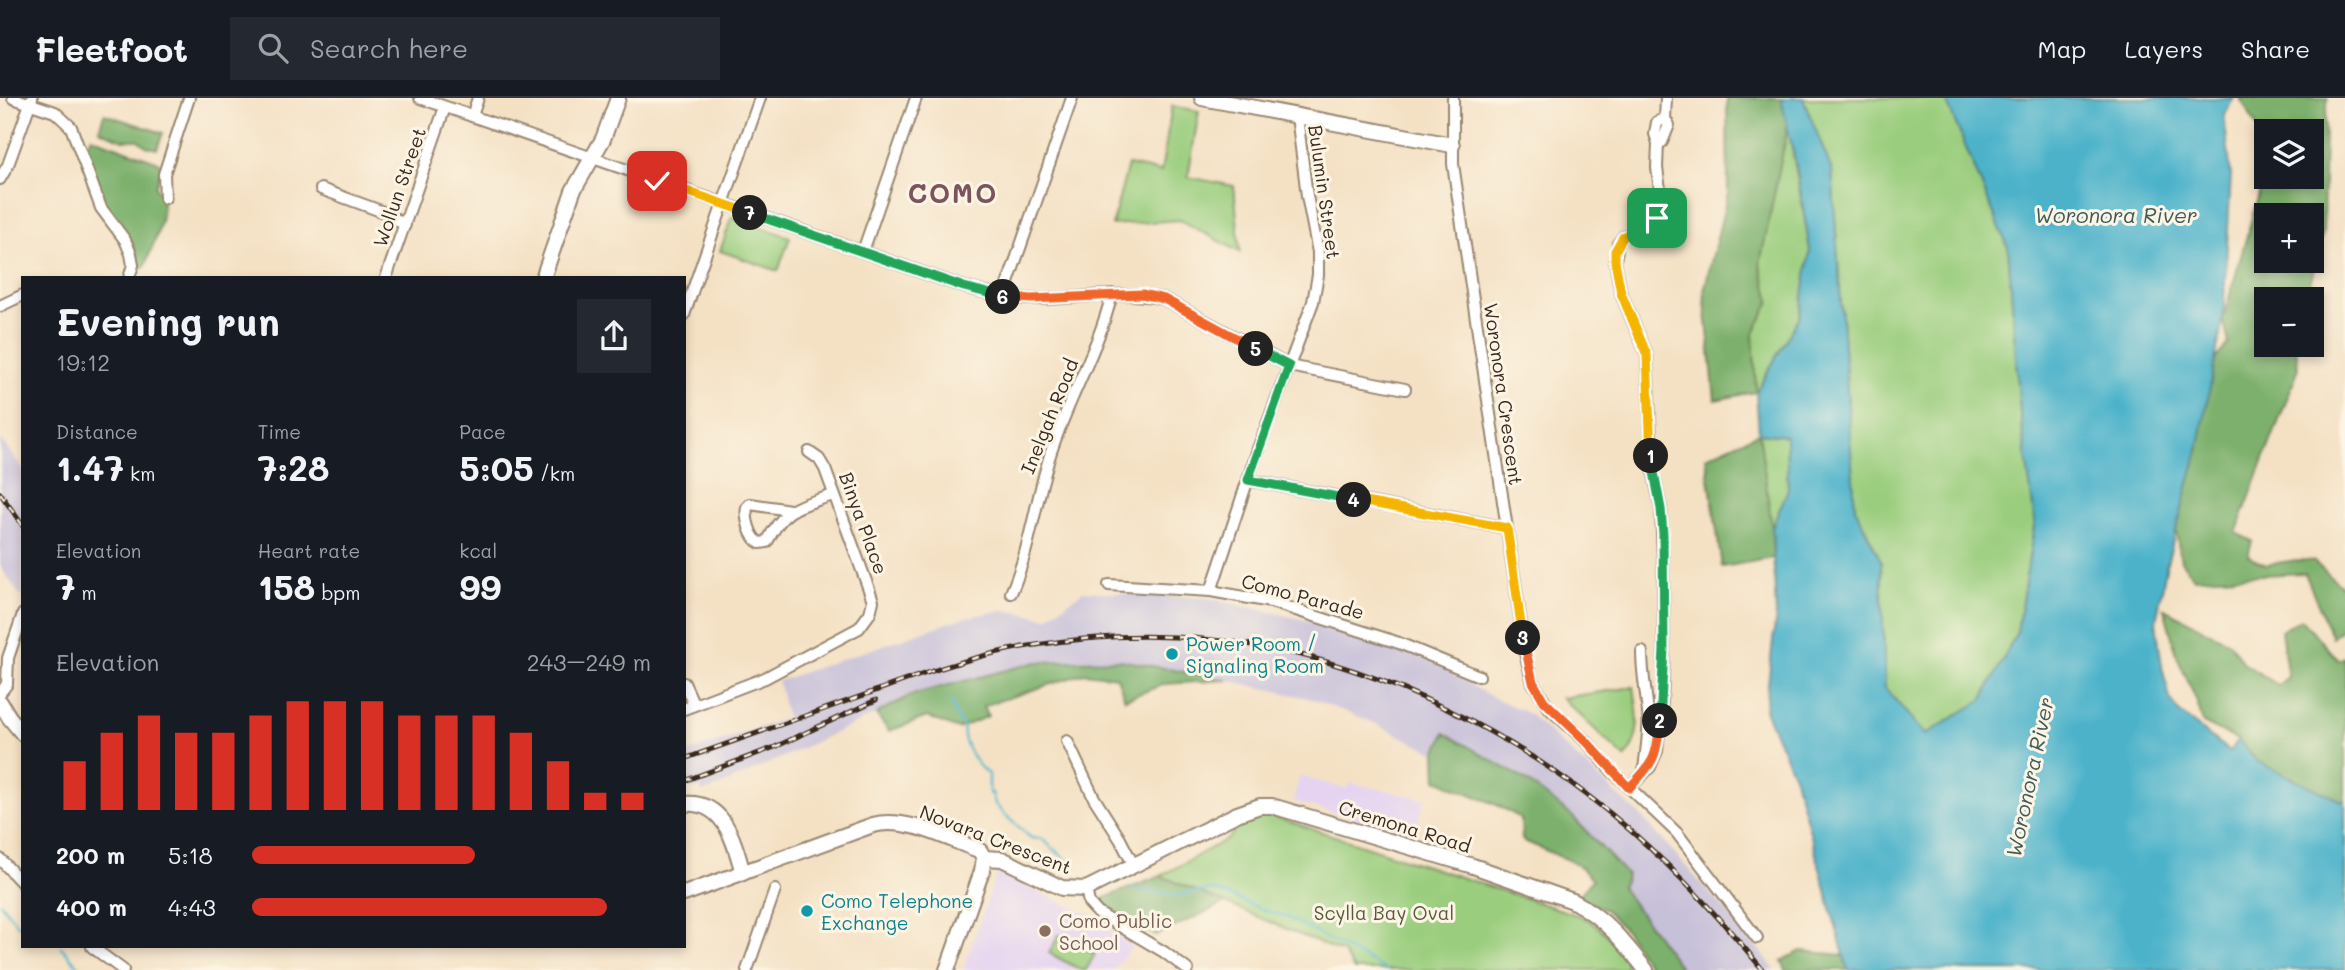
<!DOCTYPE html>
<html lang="en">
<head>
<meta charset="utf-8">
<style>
  :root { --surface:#171b24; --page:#242831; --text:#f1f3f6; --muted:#9ea1a6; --line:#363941; --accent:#d93025 }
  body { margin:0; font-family:Mali,sans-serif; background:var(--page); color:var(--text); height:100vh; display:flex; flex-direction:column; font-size:26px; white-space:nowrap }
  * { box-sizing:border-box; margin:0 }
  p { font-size:23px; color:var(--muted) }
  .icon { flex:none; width:38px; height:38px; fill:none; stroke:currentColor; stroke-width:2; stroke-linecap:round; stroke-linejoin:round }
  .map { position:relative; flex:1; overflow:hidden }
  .sheet { position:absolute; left:21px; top:178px; width:665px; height:672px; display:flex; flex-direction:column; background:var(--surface); border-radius:0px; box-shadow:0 4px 10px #0003 }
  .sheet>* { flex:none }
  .tools { position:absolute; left:2254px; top:21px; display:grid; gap:14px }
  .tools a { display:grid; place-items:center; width:70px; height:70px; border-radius:0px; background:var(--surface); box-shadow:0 4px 10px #0003; font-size:35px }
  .pin { position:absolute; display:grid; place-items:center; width:60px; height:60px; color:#fff; margin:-30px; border-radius:14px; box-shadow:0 4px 10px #0006 }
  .km { position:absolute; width:35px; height:35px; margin:-18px; border-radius:50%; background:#222; color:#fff; font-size:19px; line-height:35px; text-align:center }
  .round { display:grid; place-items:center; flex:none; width:74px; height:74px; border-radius:0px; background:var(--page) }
  .overview { display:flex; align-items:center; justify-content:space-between; height:119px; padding:0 35px }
  h1 { font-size:38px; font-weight:700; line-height:52px }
  .figures { display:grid; grid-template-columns:repeat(3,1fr); gap:10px; height:119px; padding:7px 35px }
  .figures div { display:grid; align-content:center }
  .figures b { font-size:35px; font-weight:700 }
  .figures small { font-size:19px; font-weight:400 }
  .figures p { font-size:19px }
  .chart { height:196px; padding:14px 35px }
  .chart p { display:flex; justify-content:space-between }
  .chart svg { width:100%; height:126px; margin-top:7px; stroke:var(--accent); stroke-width:6 }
  ul { padding:0 35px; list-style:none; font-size:23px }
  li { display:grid; grid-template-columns:112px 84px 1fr; align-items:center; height:52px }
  li i { height:18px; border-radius:9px; background:var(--accent) }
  header { display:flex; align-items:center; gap:42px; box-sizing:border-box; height:98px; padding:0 35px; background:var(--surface); border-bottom:2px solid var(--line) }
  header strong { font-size:33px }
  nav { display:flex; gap:38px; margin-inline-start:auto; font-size:24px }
  .search { width:490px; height:63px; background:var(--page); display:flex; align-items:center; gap:18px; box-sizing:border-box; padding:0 24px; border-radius:0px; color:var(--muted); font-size:26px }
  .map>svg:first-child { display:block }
</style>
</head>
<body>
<header>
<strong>Fleetfoot</strong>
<div class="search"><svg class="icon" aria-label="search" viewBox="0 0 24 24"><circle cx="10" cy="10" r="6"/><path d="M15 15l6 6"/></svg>Search here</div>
<nav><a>Map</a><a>Layers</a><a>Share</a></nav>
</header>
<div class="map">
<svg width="2345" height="872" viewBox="0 0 2345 872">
  <rect width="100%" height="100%" fill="#fcf5e5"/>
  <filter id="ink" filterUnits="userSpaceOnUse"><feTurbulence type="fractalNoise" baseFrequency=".0143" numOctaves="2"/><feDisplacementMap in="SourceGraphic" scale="14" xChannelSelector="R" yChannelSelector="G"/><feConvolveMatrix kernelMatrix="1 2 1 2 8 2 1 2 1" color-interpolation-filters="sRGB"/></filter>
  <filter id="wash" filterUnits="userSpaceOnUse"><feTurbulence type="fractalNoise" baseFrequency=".00686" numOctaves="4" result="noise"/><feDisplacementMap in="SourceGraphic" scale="28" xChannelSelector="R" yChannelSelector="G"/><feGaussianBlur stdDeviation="1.57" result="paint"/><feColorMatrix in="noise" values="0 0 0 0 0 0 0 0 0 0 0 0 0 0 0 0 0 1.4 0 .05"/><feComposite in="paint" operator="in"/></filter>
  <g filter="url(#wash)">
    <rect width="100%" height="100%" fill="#f4e1c4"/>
    <g fill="#e5d3f1">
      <path d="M1300,678L1346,691L1351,685L1425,701L1414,738L1293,703Z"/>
      <path d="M997,775L1094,819L1133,848L1113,872H963Z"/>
    </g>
    <g fill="#c7c0d9">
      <path d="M0,341L23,371V495L21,499L0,468Z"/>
      <path d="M1083,493L1208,500L1327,527L1385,545L1439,567L1484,595L1529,616L1643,720L1745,834L1775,872H1669L1593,781L1577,766L1522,742L1521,720L1495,706L1437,682L1436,655L1372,624L1312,601L1227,582L1165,586L1125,601L1117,579L1085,575L983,608L988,618L958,631L927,619L889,633L876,616L711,692L702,694L701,690L684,692V656L787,620L778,583L963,520L1005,512L1047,520Z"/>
    </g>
    <g fill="#9acd7d" stroke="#6a7c4e" stroke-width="2">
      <path d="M1803,0H1945L2008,149L2020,315L2035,423L2017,534L1983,601L1925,637L1885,590L1881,463L1855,411L1832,73Z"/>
      <path d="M1172,8L1199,13L1188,79L1234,88L1240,154L1180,122L1112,127L1128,67L1161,74Z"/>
      <path d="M1788,28L1810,152L1800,218L1756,294L1753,237L1770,203L1760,165Z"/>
      <path d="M732,119L790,139L778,173L720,153Z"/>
      <path d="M1759,335L1786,338L1788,391L1772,430Z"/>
      <path d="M1634,589C1638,615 1643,638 1625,660L1562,600Z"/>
      <path d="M1254,718H1273L1583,819C1602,829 1614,844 1626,861V870L1623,872H1354L1343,855L1161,778L1229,740L1239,725Z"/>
      <path d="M1059,837L1095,856L1086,872H1081L1049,855Z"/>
    </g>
    <g fill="#7bb06c" stroke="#5b6d45" stroke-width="2" fill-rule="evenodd">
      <path d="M1727,0H1781L1788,28L1760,165L1770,203L1753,237L1756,294L1715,302L1704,193L1728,95Z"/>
      <path d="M2240,0H2328L2325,22L2323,135L2306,201H2266V247H2296L2298,272L2236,435L2252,443L2248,458L2266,467L2296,462L2313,463L2345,491V528L2332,540L2305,475L2194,480L2181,463L2176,433L2198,352L2215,262L2229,245L2223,221L2266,71V79H2312V33H2266V44ZM2266,117H2312V163H2266Z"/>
      <path d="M104,16L163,35L157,51L146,48L138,42H123L99,32Z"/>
      <path d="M91,39L156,63L160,66L161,73L155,89C174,108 152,148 144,170L138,167C137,140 117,133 107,111C98,93 94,73 88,54L87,46Z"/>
      <path d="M1759,335L1772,430L1773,460L1722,469L1706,359Z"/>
      <path d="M2164,511L2229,544L2243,565L2278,587L2288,579L2281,533L2301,521L2338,562L2345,559V703L2339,702L2258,664L2238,642L2203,625L2197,604L2178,561Z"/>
      <path d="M1121,562L1227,582L1165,586L1125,601L1117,579L1085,575L983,608L988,618L958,631L927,619L889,633L876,616L911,597L1037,564Z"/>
      <path d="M1445,635L1524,681L1572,718L1627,777L1621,789L1679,868L1675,872H1651L1625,832L1606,812L1577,800L1593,781L1577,766L1522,742L1521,720L1495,706L1437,682L1436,655Z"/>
      <path d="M1161,778L1225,805L1155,838L1099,802Z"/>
      <path d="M1801,853L1843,857L1848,872H1786L1782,863Z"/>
    </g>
    <path fill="#4bb2ca" stroke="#436e74" stroke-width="2" d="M1781,0H1803L1832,73L1855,410L1881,463L1885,590L1925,637L1983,601L2017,534L2035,423L2020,315L2008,149L1945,0H2234L2224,17L2231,77L2223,221L2198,352L2167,465L2156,524L2162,569L2170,601L2180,615L2230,654L2238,642L2258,664L2339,702L2345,703V872H1848L1795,680L1765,612L1776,516L1772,430L1788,391L1786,338L1759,335L1756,294L1800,218L1810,152L1796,67Z"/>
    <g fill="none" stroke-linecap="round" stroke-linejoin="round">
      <g stroke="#4bb2ca" stroke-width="2.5">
        <path d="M951,603L956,618L964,630C961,644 977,669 989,677V695H992L995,706L1004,716L1031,740L1042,741L1075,769"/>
        <path d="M1133,791L1177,797L1212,792L1233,799L1269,814L1287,819L1386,872"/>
        <path d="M0,805L18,827L23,828"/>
        <path d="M61,849L82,872"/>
      </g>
    </g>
  </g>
  <g filter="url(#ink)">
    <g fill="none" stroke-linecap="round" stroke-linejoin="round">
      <g stroke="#988671" stroke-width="14">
        <g id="minor">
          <path d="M13,0L55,14L71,29L101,110L125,142L131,156L133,167L129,180"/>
          <path d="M420,0L964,189C986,195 1006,200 1028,201C1074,202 1119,191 1164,201L1289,268L1405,291"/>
          <path d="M1453,0V66L1526,559L1533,585L1550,611L1587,644L1612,673L1677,735L1757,840"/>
          <path d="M472,18L478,0"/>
          <path d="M1658,45L1662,44L1669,27L1665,21L1666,0"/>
          <path d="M0,81L8,67L32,0"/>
          <path d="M321,91L386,115L405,127"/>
          <path d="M165,100L164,76L189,0"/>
          <path d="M863,153L916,0"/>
          <path d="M386,180L445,9"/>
          <path d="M1003,199L1072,0"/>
          <path d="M0,208L23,197"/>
          <path d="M684,217L760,0"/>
          <path d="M1248,382L1507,430"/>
          <path d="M790,412L750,406L747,409C745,420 750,440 760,445L767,444C785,408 798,409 833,397"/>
          <path d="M1109,487L1211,493L1271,504L1399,545L1479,578"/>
          <path d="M1211,493L1258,351L1313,204L1318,177V154L1307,98L1297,18"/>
          <path d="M1011,495C1031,449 1036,398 1052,351C1070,297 1098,252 1112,196"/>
          <path d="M1642,554C1642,575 1646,594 1648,615C1650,636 1645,655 1644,675"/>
          <path d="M684,585L694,607"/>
          <path d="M0,595L7,586L8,560L23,516"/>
          <path d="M684,611L765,580L859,530L870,515L873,503L871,497L825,371L819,361L809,354"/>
          <path d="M1067,643L1094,700L1120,741L1134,768"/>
          <path d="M1629,690L1650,669L1657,653L1662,603L1664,552L1663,460L1661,411L1652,366L1647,257L1621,195L1615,163L1618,146L1623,139L1652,124L1663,113L1657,70L1658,45L1655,36L1657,24L1665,21"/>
          <path d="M0,761L23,786"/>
          <path d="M1086,791L1089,805L1098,815L1164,854L1188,872"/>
          <path d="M92,849L123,872"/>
          <path d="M747,872L775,792"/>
        </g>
      </g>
      <g stroke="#988671" stroke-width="18">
        <g id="tertiary">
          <path d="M1202,0L1452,47"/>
          <path d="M543,180L573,93L603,41L618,0"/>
          <path d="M0,604L9,619L23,636"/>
          <path d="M684,706C725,702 734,744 743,775"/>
          <path d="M684,796L873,727C904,718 946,740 976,751L980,753L984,760L1002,761L1062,790L1086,791L1237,716L1260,708H1272L1473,768L1573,803C1605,820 1624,844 1646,872"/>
          <path d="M947,872L982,773L984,760"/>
        </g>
      </g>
      <use href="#minor" stroke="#fff" stroke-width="10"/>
      <use href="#tertiary" stroke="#fff" stroke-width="14"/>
      <g stroke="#3b2a1e" stroke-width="5">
        <g id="rail">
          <path d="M0,395L23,428"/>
          <path d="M684,661C745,639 806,618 867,596C920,577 974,557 1029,548C1106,535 1188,535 1265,549C1387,572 1515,637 1611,716C1667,762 1717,816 1763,872"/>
          <path d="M684,683L775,649L876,602"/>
        </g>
      </g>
      <use href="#rail" stroke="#fcf5e5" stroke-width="2.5" stroke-dasharray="8" stroke-linecap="butt"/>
    </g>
  </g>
  <g fill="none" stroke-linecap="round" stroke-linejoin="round" filter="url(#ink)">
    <g stroke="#fff" stroke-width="14">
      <path id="split-1" d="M1651,358L1647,257L1621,195L1615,163V153L1623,139L1657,120"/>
    </g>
    <g stroke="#fff" stroke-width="14">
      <path id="split-2" d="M1651,358L1661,411L1663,436L1664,552L1660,623"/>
    </g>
    <g stroke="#fff" stroke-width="14">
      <path id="split-3" d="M1523,540L1533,584L1544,603L1587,644L1629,690C1654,665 1657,659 1660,623"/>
    </g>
    <g stroke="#fff" stroke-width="14">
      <path id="split-4" d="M1354,402L1507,430L1523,540"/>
    </g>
    <g stroke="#fff" stroke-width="14">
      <path id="split-5" d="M1256,251L1289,268L1248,382L1354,402"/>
    </g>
    <g stroke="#fff" stroke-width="14">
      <path id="split-6" d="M1003,199L1031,201L1142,196L1164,201L1256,251"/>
    </g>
    <g stroke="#fff" stroke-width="14">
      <path id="split-7" d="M750,115L964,189L1003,199"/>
    </g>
    <g stroke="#fff" stroke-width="14">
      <path id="split-8" d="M657,83L750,115"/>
    </g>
    <use href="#split-1" stroke="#f5b400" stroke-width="9"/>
    <use href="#split-2" stroke="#22a559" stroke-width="9"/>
    <use href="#split-3" stroke="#f0652b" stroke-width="9"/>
    <use href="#split-4" stroke="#f5b400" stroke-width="9"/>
    <use href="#split-5" stroke="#22a559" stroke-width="9"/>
    <use href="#split-6" stroke="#f0652b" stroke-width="9"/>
    <use href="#split-7" stroke="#22a559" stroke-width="9"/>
    <use href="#split-8" stroke="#f5b400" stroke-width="9"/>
  </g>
  <g fill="#0f9aa8" stroke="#fcf5e5" stroke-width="2.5">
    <circle cx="1172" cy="556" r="7"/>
    <circle cx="807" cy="813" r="7"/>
  </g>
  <circle fill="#8d6e63" stroke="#fcf5e5" stroke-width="2.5" cx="1045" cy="833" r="7"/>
  <g text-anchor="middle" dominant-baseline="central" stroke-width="6" stroke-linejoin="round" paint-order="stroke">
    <g font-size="19" fill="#3b2a1e" stroke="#fcf5e5">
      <text transform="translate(399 89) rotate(-71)">Wollun Street</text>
      <text transform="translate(1325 94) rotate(82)">Bulumin Street</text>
      <text transform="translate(1504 296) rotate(82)">Woronora Crescent</text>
      <text transform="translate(1049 318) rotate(-68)">Inelgah Road</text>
      <text transform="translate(864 425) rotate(70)">Binya Place</text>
      <text transform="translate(1303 498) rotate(15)">Como Parade</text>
      <text transform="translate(1405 728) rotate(17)">Cremona Road</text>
      <text transform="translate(996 741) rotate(21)">Novara Crescent</text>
    </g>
    <g font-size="19" fill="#0d838f" stroke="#fcf5e5" text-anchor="start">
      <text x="1186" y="545">Power Room /<tspan x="1186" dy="22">Signaling Room</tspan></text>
      <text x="821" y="802">Como Telephone<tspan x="821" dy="22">Exchange</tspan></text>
    </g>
    <g font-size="19" fill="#585b3a" stroke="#fcf5e5">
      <text x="1384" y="814">Scylla Bay Oval</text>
    </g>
    <g font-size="19" fill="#785e54" stroke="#fcf5e5" text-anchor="start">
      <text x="1059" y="822">Como Public<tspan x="1059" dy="22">School</tspan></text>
    </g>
    <g font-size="21" font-style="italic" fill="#415a5a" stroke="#fcf5e5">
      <text x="2116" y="116">Woronora River</text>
      <text transform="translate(2029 679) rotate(-78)">Woronora River</text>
    </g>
    <g font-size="26" font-weight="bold" letter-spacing="2" fill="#7c555c" stroke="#fcf5e5">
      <text x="953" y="95">COMO</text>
    </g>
  </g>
</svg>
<div class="tools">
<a><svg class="icon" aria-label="layers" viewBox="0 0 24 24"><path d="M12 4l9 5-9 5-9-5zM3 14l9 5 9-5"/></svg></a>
<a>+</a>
<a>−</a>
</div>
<div class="pin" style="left:1657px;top:120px;background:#1e9e55"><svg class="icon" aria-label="arrive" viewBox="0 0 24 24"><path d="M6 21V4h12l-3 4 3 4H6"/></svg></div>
<div class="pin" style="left:657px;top:83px;background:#d93025"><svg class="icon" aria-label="check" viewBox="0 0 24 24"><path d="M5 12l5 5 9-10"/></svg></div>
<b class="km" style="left:1651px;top:358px">1</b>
<b class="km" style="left:1660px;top:623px">2</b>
<b class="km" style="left:1523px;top:540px">3</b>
<b class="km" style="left:1354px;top:402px">4</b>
<b class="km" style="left:1256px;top:251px">5</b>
<b class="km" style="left:1003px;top:199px">6</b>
<b class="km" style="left:750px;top:115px">7</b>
<section class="sheet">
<div class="overview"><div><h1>Evening run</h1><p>19:12</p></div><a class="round"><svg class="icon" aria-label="share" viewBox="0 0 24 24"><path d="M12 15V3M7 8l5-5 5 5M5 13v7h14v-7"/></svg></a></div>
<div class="figures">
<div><p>Distance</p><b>1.47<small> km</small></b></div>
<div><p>Time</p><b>7:28</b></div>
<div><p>Pace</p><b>5:05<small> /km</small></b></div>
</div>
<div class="figures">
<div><p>Elevation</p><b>7<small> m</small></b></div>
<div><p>Heart rate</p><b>158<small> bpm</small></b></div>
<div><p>kcal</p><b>99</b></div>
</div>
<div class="chart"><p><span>Elevation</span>243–249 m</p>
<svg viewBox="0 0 160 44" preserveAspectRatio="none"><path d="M5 44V27M15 44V17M25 44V11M35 44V17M45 44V17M55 44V11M65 44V6M75 44V6M85 44V6M95 44V11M105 44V11M115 44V11M125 44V17M135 44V27M145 44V38M155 44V38"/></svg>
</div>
<ul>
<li><b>200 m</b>5:18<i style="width:56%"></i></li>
<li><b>400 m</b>4:43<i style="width:89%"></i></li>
</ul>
</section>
</div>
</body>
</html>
